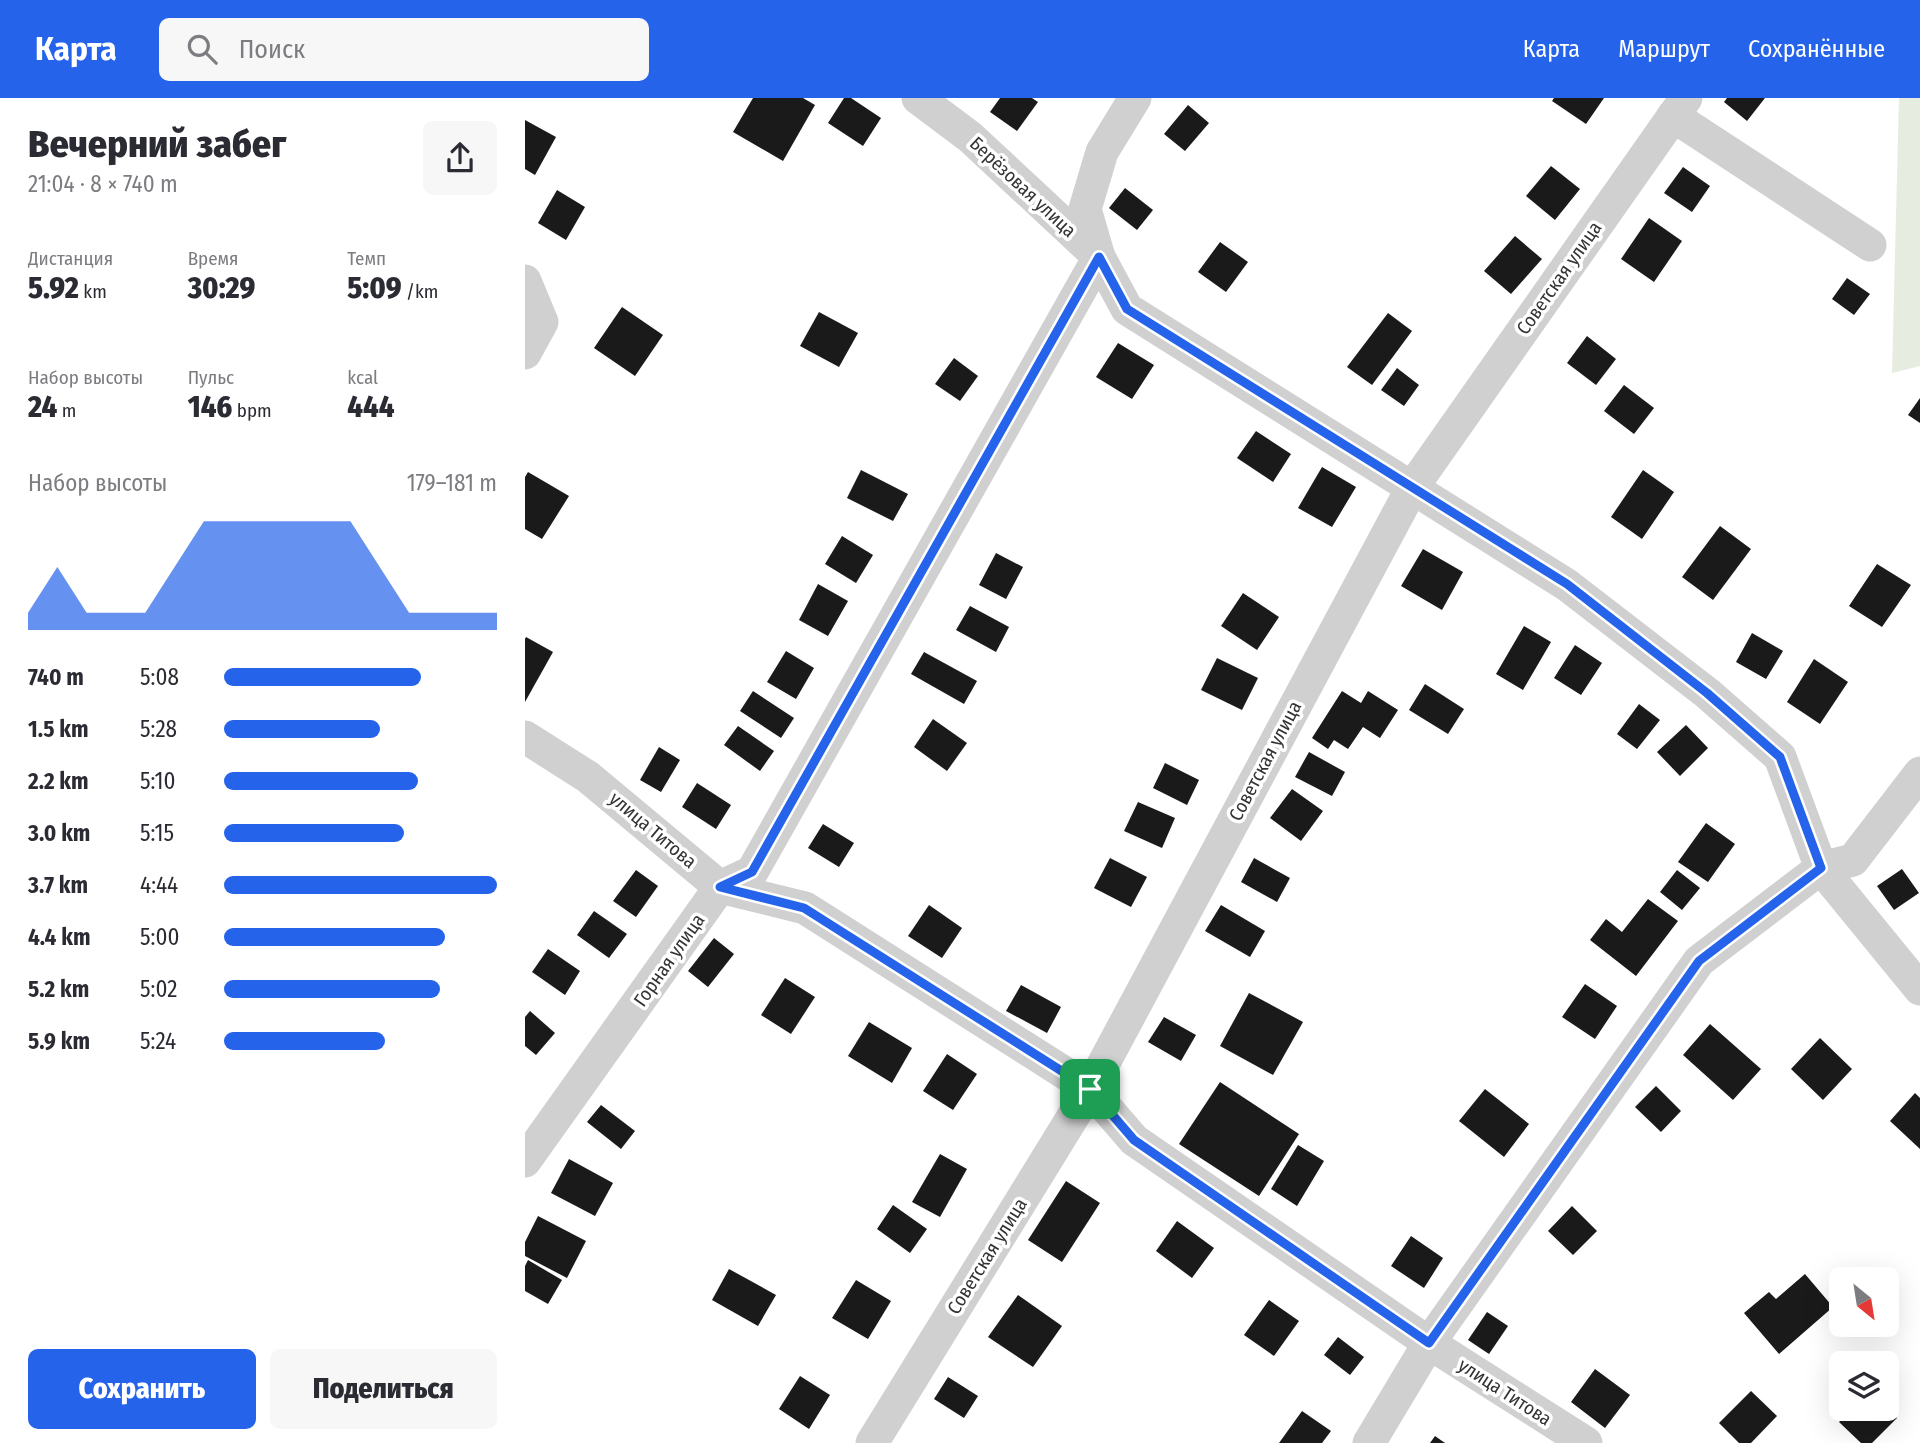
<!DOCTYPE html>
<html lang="ru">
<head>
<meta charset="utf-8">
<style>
  :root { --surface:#fff; --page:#f7f7f7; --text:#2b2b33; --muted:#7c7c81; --accent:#2563eb }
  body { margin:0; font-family:"Fira Sans Condensed",sans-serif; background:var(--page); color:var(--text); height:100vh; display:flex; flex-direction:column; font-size:26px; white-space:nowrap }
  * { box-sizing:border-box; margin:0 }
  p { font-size:23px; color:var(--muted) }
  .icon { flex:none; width:38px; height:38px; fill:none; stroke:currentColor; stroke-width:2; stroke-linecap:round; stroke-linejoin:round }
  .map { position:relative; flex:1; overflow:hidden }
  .side { display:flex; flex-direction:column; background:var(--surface); width:525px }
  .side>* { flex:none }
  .needle { width:46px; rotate:150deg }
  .tools { position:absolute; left:1304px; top:1169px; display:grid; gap:14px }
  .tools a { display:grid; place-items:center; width:70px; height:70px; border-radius:10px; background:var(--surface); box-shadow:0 7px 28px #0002; font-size:35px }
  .pin { position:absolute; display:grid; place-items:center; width:60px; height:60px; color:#fff; margin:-30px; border-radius:14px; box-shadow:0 4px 10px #0006 }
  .round { display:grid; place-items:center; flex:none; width:74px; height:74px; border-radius:10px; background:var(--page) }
  .summary { display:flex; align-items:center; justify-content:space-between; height:119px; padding:0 28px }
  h1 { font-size:38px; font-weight:800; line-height:52px }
  .figures { display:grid; grid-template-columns:repeat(3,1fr); gap:10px; height:119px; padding:7px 28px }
  .figures div { display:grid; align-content:center }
  .figures b { font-size:30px; font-weight:800 }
  .figures small { font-size:19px; font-weight:400 }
  .figures p { font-size:19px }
  .chart { height:196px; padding:14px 28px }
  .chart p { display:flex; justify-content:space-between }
  .chart svg { width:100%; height:126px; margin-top:7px; fill:var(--accent); opacity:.7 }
  .cta { display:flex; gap:14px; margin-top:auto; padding:14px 28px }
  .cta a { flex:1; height:80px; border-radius:10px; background:var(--accent); color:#fff; font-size:28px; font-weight:800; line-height:80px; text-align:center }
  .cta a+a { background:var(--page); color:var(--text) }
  ul { padding:0 28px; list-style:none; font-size:23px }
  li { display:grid; grid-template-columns:112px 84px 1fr; align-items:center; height:52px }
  li i { height:18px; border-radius:9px; background:var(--accent) }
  header { display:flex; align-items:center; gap:42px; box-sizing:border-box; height:98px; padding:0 35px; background:var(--accent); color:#fff }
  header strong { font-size:33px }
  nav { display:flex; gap:38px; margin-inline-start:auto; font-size:24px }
  .search { width:490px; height:63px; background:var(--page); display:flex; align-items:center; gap:18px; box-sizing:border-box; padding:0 24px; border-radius:10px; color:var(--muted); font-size:26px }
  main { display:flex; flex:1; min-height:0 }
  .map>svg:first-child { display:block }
</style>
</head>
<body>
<header>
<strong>Карта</strong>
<div class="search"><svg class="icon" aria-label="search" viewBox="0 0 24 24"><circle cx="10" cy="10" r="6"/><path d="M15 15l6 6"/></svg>Поиск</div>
<nav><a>Карта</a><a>Маршрут</a><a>Сохранённые</a></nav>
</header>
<main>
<section class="side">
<div class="summary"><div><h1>Вечерний забег</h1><p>21:04 · 8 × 740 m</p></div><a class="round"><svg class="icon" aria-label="share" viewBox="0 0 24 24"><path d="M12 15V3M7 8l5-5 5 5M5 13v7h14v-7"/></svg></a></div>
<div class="figures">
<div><p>Дистанция</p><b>5.92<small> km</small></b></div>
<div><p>Время</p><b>30:29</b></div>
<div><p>Темп</p><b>5:09<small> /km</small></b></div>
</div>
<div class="figures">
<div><p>Набор высоты</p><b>24<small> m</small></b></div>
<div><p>Пульс</p><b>146<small> bpm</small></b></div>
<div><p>kcal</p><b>444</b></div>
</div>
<div class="chart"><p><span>Набор высоты</span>179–181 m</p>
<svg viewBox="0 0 160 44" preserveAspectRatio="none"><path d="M0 44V38L10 22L20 38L30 38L40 38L50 22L60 6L70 6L80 6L90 6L100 6L110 6L120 22L130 38L140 38L150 38L160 38V44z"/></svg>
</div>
<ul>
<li><b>740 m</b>5:08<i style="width:72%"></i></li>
<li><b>1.5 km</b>5:28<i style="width:57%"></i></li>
<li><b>2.2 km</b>5:10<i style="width:71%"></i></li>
<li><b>3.0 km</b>5:15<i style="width:66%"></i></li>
<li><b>3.7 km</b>4:44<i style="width:100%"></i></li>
<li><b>4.4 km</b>5:00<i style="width:81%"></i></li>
<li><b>5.2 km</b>5:02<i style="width:79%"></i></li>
<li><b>5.9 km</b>5:24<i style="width:59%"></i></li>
</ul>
<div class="cta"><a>Сохранить</a><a>Поделиться</a></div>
</section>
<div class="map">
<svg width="1395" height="1345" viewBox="0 0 1395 1345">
  <rect width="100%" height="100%" fill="#fff"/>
  <path fill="#e6ecdf" d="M1374,0H1395V268L1367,275Z"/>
  <g fill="#1a1a1a">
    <path d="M228,0H278L290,7L258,63L208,34Z"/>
    <path d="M319,0H326L356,20L338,48L303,25Z"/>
    <path d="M475,0H507L513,4L492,33L465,14Z"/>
    <path d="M1029,0H1079L1061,26L1027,3Z"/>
    <path d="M1202,0H1240L1222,23L1199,4Z"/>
    <path d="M663,7L684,25L660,53L639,36Z"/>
    <path d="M0,22L31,39L10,77L0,71Z"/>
    <path d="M1026,68L1055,91L1030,122L1001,98Z"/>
    <path d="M1158,69L1185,88L1167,114L1139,95Z"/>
    <path d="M600,90L628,112L612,132L584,110Z"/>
    <path d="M32,92L60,109L41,142L13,125Z"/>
    <path d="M1124,120L1157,143L1129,184L1096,161Z"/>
    <path d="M990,138L1017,161L986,196L959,173Z"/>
    <path d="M695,144L723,164L701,194L673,174Z"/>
    <path d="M1322,180L1345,196L1329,217L1307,201Z"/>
    <path d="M97,209L138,237L110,278L69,250Z"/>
    <path d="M294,214L333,235L314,269L275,248Z"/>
    <path d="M863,215L887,233L847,287L822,269Z"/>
    <path d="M1062,238L1091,261L1071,287L1042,265Z"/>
    <path d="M593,245L629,267L607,301L571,279Z"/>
    <path d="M429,260L453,278L435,303L410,286Z"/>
    <path d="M872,270L894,287L879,308L856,292Z"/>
    <path d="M1099,287L1129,310L1109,336L1079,313Z"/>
    <path d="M1395,300V325L1383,317Z"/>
    <path d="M731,333L766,356L748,384L712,360Z"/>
    <path d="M797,369L831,389L807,429L773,410Z"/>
    <path d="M336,372L383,396L368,423L322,400Z"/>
    <path d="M1118,372L1149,394L1117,441L1086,419Z"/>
    <path d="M3,374L44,398L17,441L0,431V379Z"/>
    <path d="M1195,428L1226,451L1188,502L1157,479Z"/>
    <path d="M317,438L348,457L331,485L300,466Z"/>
    <path d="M898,451L938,474L917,512L876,488Z"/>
    <path d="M471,455L498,469L481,501L454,487Z"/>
    <path d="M1352,466L1386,487L1357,529L1324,508Z"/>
    <path d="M293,486L323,503L303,538L274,522Z"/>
    <path d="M718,495L754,519L732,552L696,528Z"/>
    <path d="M445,508L484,529L471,554L431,532Z"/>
    <path d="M999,528L1026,544L998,592L971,576Z"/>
    <path d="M1227,535L1258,553L1241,581L1211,564Z"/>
    <path d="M1,539L28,554L0,604V541Z"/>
    <path d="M1050,547L1077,565L1056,597L1029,580Z"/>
    <path d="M261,553L289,570L271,601L242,584Z"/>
    <path d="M399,554L452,583L439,606L386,576Z"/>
    <path d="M692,560L733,580L717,612L676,592Z"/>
    <path d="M1289,561L1323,584L1295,626L1262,604Z"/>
    <path d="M900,586L939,611L923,636L884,612Z"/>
    <path d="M228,593L269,620L256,640L215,613Z"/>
    <path d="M817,593L836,605L843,593L873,612L855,640L838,629L823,651L809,642L803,651L787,640Z"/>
    <path d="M1114,606L1135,622L1112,651L1092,636Z"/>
    <path d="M408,621L442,645L422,673L389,649Z"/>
    <path d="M1161,627L1183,650L1155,678L1132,654Z"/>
    <path d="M213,628L249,653L235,673L199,647Z"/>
    <path d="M134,649L155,662L136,694L115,682Z"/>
    <path d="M784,654L820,674L807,698L770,679Z"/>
    <path d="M640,665L674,682L662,707L628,690Z"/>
    <path d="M172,685L206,707L191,731L157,709Z"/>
    <path d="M767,691L798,713L776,743L745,720Z"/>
    <path d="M613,704L650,720L637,750L599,733Z"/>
    <path d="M1181,725L1210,746L1183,784L1153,764Z"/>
    <path d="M298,726L329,745L314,769L283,750Z"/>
    <path d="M585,760L622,779L606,809L569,790Z"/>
    <path d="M729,760L765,780L752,804L716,784Z"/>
    <path d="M1377,771L1394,795L1369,812L1352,788Z"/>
    <path d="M111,772L133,788L111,819L88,803Z"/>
    <path d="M1152,772L1175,790L1157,812L1135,794Z"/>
    <path d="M1123,801L1153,823L1111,878L1065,842L1081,821L1097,834Z"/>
    <path d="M404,807L437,830L417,860L383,838Z"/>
    <path d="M696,807L740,833L725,859L680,833Z"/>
    <path d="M69,813L102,836L84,860L52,837Z"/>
    <path d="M189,840L209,856L183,889L163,873Z"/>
    <path d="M23,851L55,873L40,897L7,874Z"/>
    <path d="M260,880L290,899L266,936L236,917Z"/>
    <path d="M1060,886L1092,908L1070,941L1037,919Z"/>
    <path d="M496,887L536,909L522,935L481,913Z"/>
    <path d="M724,895L778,924L748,977L695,948Z"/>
    <path d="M5,913L30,935L11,957L0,948V919Z"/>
    <path d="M639,919L671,937L656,963L623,944Z"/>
    <path d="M344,924L387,950L367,985L323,958Z"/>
    <path d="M1185,926L1236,971L1208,1002L1158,957Z"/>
    <path d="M1295,940L1327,971L1298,1002L1266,971Z"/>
    <path d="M422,956L452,976L428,1012L398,993Z"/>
    <path d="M695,984L774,1036L734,1098L654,1046Z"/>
    <path d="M1131,988L1156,1013L1136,1034L1110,1009Z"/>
    <path d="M960,991L1004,1026L979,1059L934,1023Z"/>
    <path d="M1390,995L1395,1000V1051L1365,1023Z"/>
    <path d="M76,1007L110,1033L96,1051L62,1024Z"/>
    <path d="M773,1047L799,1063L772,1108L746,1091Z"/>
    <path d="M415,1056L442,1071L415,1119L387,1104Z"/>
    <path d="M44,1061L88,1085L70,1118L26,1095Z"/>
    <path d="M541,1083L575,1105L537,1164L503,1142Z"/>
    <path d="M368,1107L402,1131L385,1155L352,1131Z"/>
    <path d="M1047,1108L1072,1133L1048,1157L1023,1133Z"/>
    <path d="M13,1118L61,1143L42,1180L0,1158V1144Z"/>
    <path d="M652,1123L689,1150L667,1180L631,1153Z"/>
    <path d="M886,1138L918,1160L899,1190L866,1168Z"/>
    <path d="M3,1162L37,1182L23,1206L0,1193V1168Z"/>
    <path d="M204,1171L251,1197L233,1228L187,1202Z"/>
    <path d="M1280,1176L1308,1209L1254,1256L1219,1215L1244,1194L1251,1201Z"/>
    <path d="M331,1182L366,1203L343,1241L307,1220Z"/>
    <path d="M493,1197L537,1228L508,1269L463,1239Z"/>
    <path d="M744,1202L774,1223L749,1258L719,1237Z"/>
    <path d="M962,1214L983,1228L964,1256L943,1242Z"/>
    <path d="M813,1239L839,1259L825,1277L799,1257Z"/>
    <path d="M1070,1271L1105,1297L1080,1330L1046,1304Z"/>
    <path d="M275,1278L305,1297L284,1331L254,1311Z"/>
    <path d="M423,1279L453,1298L439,1320L409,1301Z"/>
    <path d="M1226,1293L1252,1318L1226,1345H1214L1194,1325Z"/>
    <path d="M1327,1311H1362L1372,1320L1347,1345H1336L1314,1324Z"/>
    <path d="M777,1313L806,1333L797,1345H754Z"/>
    <path d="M910,1338L920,1345H905Z"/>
  </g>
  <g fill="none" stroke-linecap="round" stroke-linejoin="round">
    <g stroke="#d0d0d0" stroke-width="33">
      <path d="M393,0L445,39L574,159L602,211L1042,487L1182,595L1255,659L1296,770L1395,891"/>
      <path d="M1148,18L1345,147"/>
      <path d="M0,183L17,224L0,255"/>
      <path d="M0,639L63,679L195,789L280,810L565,991L609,1042L904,1245L1061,1345"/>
      <path d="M0,1063L195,789L227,774L574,159L560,111L577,54L610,0"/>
      <path d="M347,1345L565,991L887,390L1161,0"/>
      <path d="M844,1345L904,1245L1174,863L1296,770L1328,762L1395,675"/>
    </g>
  </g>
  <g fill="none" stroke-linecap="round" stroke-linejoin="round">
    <g stroke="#fff" stroke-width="14">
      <path id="route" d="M574,159L602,211L1042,486L1182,595L1255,659L1296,770L1174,863L904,1245L609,1042L565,991L279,810L195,789L227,774Z"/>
    </g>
    <use href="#route" stroke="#2563eb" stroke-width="9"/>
  </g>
  <g text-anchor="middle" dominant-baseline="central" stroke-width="7" stroke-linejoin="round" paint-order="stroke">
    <g font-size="19" fill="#333" stroke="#fff">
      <text transform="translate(498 89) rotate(43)">Берёзовая улица</text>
      <text transform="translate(1034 180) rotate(-55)">Советская улица</text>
      <text transform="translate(740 663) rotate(-62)">Советская улица</text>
      <text transform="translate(128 732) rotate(40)">улица Титова</text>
      <text transform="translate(144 862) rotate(-55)">Горная улица</text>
      <text transform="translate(462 1158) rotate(-58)">Советская улица</text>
      <text transform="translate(980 1294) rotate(33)">улица Титова</text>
    </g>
  </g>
</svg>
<div class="tools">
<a><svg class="needle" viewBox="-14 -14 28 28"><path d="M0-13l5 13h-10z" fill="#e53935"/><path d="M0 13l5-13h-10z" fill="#7c7c81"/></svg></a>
<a><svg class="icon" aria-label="layers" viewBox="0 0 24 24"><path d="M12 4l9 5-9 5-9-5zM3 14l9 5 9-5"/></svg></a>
</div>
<div class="pin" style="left:565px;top:991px;background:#1e9e55"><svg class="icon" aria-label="arrive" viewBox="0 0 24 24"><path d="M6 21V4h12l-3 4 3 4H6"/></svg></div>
</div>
</main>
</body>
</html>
